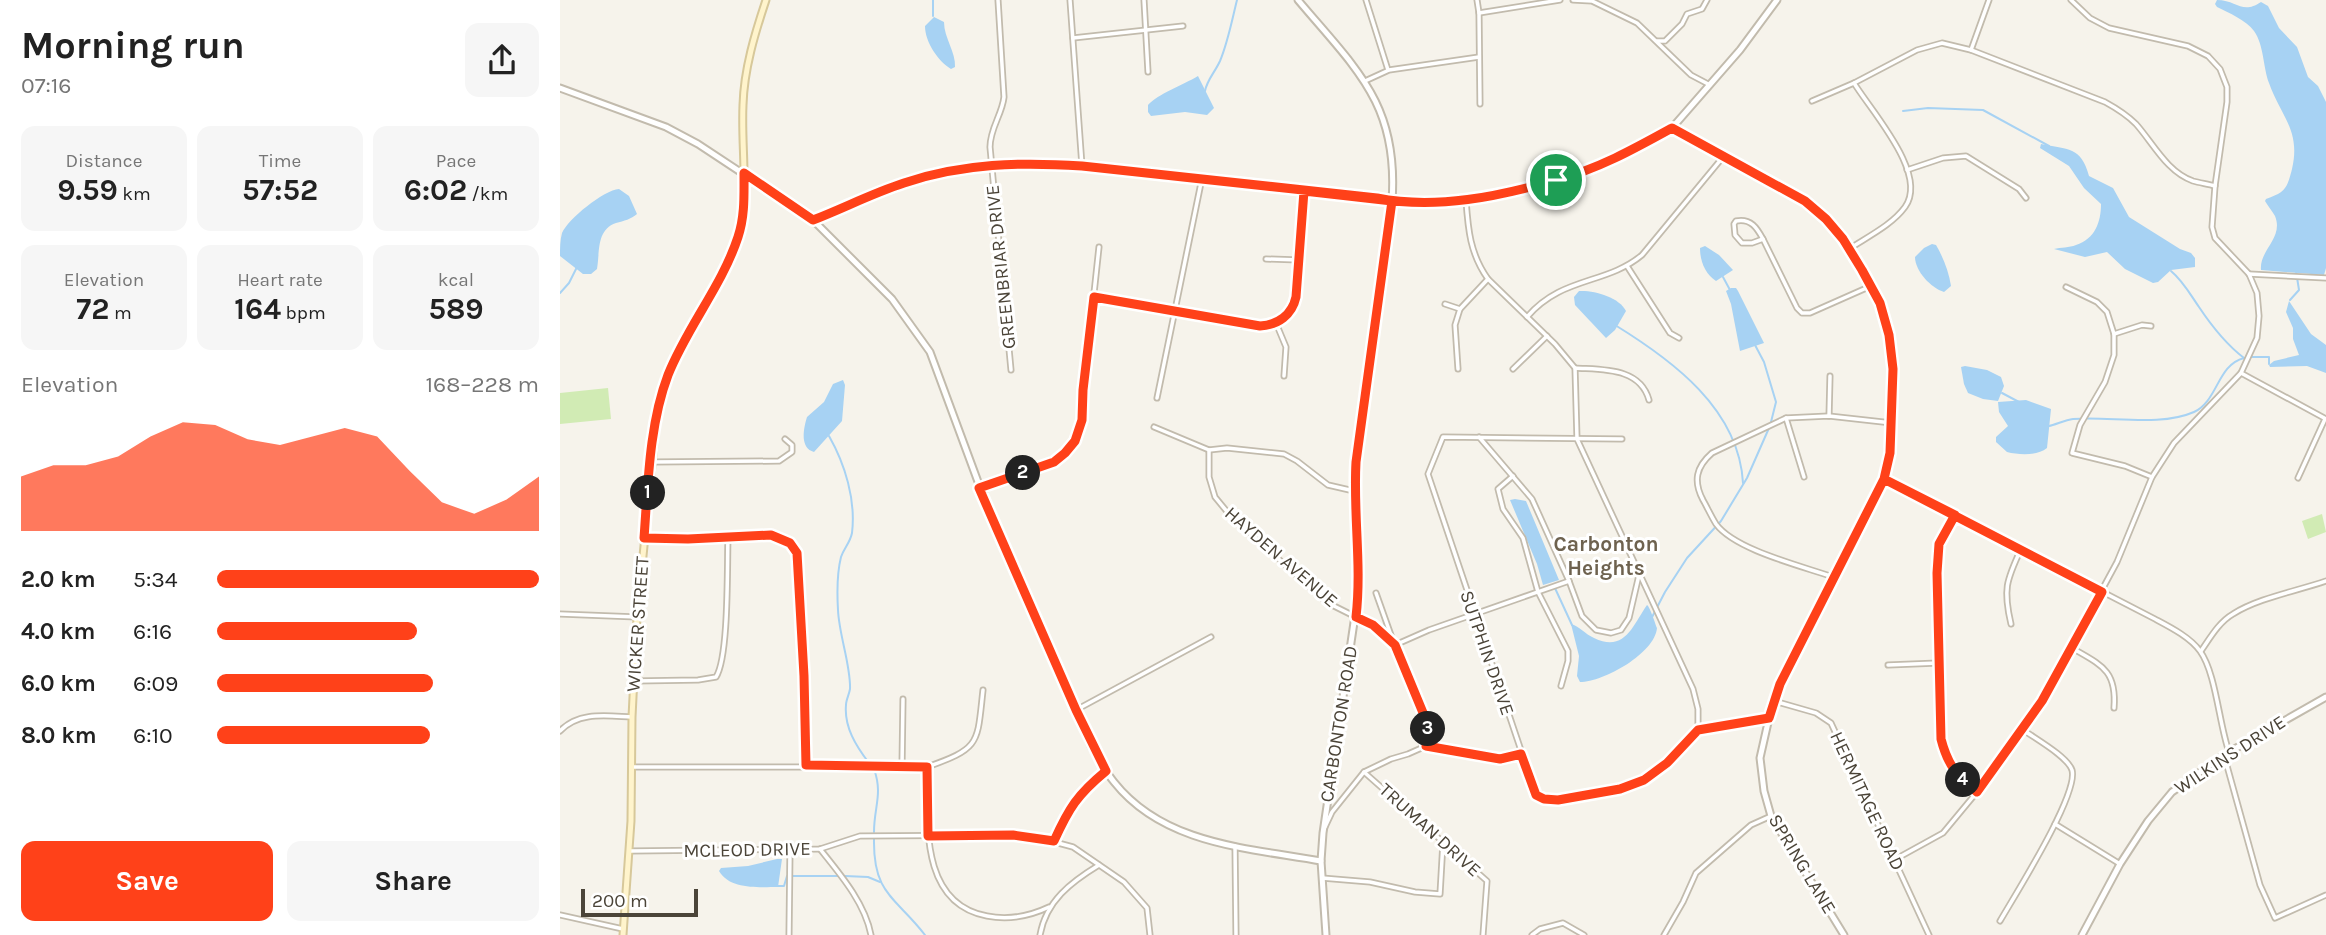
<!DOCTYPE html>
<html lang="en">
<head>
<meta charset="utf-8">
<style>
  :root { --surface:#fff; --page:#f6f6f6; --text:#222; --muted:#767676; --accent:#ff4119 }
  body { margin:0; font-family:Karla,sans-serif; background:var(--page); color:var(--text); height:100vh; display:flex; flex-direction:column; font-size:26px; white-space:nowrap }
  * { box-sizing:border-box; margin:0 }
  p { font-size:23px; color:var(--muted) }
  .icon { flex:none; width:38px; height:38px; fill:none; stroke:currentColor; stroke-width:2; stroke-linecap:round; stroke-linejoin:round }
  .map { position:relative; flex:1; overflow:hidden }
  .side { display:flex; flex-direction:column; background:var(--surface); width:560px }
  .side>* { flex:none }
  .scale { position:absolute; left:21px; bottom:18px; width:117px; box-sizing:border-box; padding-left:7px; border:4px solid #4b4438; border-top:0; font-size:19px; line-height:24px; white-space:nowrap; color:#4b4438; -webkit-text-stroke:5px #fff; paint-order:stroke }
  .pin { position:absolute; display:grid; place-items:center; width:60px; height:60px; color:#fff; margin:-30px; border:4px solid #fff; border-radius:50%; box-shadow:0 2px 7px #0007 }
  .km { position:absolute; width:35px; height:35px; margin:-18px; border-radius:50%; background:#222; color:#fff; font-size:19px; line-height:35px; text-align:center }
  .round { display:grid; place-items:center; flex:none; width:74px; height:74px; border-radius:14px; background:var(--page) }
  .headline { display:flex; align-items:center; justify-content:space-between; height:119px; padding:0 21px }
  h1 { font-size:38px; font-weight:700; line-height:52px }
  .figures { display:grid; grid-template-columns:repeat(3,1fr); gap:10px; height:119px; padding:7px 21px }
  .figures div { display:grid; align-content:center; border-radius:14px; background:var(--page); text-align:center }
  .figures b { font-size:30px; font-weight:700 }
  .figures small { font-size:19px; font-weight:400 }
  .figures p { font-size:19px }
  .chart { height:196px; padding:14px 21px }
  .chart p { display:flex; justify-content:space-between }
  .chart svg { width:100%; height:126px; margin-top:7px; fill:var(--accent); opacity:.7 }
  .action { display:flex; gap:14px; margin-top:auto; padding:14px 21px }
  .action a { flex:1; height:80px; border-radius:14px; background:var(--accent); color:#fff; font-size:28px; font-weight:700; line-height:80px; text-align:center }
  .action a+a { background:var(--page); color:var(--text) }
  ul { padding:0 21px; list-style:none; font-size:23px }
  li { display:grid; grid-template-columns:112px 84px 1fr; align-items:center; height:52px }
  li i { height:18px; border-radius:9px; background:var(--accent) }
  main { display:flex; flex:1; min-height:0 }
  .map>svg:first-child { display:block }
</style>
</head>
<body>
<main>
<section class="side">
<div class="headline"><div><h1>Morning run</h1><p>07:16</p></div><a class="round"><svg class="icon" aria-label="share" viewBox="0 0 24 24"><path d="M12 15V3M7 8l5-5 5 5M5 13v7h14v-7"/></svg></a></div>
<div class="figures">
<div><p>Distance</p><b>9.59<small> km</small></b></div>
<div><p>Time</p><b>57:52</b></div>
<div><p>Pace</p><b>6:02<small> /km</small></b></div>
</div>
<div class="figures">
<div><p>Elevation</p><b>72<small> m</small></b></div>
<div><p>Heart rate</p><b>164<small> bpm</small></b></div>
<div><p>kcal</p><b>589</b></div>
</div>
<div class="chart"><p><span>Elevation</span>168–228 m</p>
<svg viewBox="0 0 160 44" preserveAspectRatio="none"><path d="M0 44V25L10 21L20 21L30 18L40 11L50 6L60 7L70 12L80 14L90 11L100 8L110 11L120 23L130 34L140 38L150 33L160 25V44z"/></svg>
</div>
<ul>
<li><b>2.0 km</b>5:34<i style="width:100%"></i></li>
<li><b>4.0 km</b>6:16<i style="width:62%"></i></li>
<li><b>6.0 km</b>6:09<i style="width:67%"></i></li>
<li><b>8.0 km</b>6:10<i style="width:66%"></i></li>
</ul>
<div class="action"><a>Save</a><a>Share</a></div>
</section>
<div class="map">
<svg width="1766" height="935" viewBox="0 0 1766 935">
  <rect width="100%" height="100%" fill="#f6f3eb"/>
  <g fill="#d1ebb4">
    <path d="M48,388L51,419L0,424V393Z"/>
    <path d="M1762,514L1766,532L1748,539L1742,521Z"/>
  </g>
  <g fill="#a7d2f3">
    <path d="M1657,0C1677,0 1682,15 1701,2L1708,6L1719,28L1737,47L1748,77L1758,86L1766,102V268L1764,275L1701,270C1699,250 1724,238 1715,216C1712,211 1708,206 1705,201L1706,199C1725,192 1727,189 1732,169C1741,130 1721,117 1709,83C1703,67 1704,45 1694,31C1686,20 1669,13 1657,7L1655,4Z"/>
    <path d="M374,17L384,22C384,38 396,52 395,67L391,69C378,61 365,42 365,26Z"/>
    <path d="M638,76L654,108L647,115L625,112L591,116L588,112V105C598,94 623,85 638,76Z"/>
    <path d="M1481,144C1508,150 1521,146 1529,176L1553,188L1569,217L1620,249L1631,253L1635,258V267L1611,270L1598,282L1593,283L1565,269L1547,252L1525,257L1494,249C1501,247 1509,248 1516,245C1535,239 1541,222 1541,204L1524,188L1509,166L1480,148Z"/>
    <path d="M59,189L69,196L77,214C71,219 64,221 56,223C36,230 40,252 37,269L31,274H23L0,256C0,248 0,240 2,233C8,219 44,190 59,189Z"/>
    <path d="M1372,244L1376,245C1383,257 1389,272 1391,286L1384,292C1371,288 1355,271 1355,257L1364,248Z"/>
    <path d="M1145,246L1159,255L1173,270L1156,281C1145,274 1140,261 1140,248Z"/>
    <path d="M1171,288H1176L1178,291L1204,343L1180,351L1171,304L1166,291Z"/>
    <path d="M1019,291C1034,290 1059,297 1066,311L1055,330L1046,338L1015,305L1014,297Z"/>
    <path d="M1729,301L1751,334L1766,345V373L1747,366L1710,367L1709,365L1714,361L1739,355L1733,339V328L1726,312Z"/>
    <path d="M1405,366L1427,370L1441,377L1444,386L1438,401L1423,399L1408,393L1404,384L1401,367Z"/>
    <path d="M283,380L285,385L282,421L254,452C240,448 243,430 247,417L264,402L273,384Z"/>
    <path d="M1466,400L1491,409L1487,448C1477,456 1459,455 1447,452L1436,442V437L1448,426L1439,412L1438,402Z"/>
    <path d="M955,499L966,501L999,580L983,585L977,564L950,500Z"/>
    <path d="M1087,605C1090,607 1095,623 1097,628C1095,653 1044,682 1020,682L1017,676L1019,656L1011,624C1019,626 1025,634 1034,638C1065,653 1073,625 1087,605Z"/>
    <path d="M217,859H222L218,887C199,887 170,890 159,871L161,868L188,866Z"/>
  </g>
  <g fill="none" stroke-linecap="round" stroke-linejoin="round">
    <g stroke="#a7d2f3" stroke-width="2">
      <path d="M373,0V16"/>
      <path d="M645,91C647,80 655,72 660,61C668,42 672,20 677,0"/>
      <path d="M1343,111L1368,108L1423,110L1489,146"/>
      <path d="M1611,271C1623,281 1630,294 1639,307C1651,325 1667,345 1684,358"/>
      <path d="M1163,277L1170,290"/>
      <path d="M0,293L9,283L17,267"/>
      <path d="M1730,300L1739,290L1736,271"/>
      <path d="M1055,325C1112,360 1179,409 1183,483"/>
      <path d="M1195,345L1204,362L1216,402L1211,422"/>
      <path d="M1690,357H1709V364"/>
      <path d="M1442,393L1459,402"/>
      <path d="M1489,426C1495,425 1505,420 1513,419C1550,416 1600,427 1634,412C1658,401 1657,365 1684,358"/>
      <path d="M269,436C285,464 296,500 292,533C290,543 284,548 281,557C277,573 277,593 278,610C279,635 291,666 290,689C289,695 286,700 286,705C284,727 296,746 309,763"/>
      <path d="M994,586L1012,625"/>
      <path d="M1090,621L1105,592L1127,558L1161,521L1187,478L1209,428"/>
      <path d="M314,832C314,807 323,794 314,769"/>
      <path d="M314,839C313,895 336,897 365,935"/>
      <path d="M285,876L308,877L320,882"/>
      <path d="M218,886H224L227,876H279"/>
    </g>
    <g stroke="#c2bbad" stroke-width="7">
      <g id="minor">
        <path d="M438,0L444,97C442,115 430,128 430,147L451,370"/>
        <path d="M510,0L522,166"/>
        <path d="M584,0L588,72"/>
        <path d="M806,0L828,70"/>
        <path d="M917,0L919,13L920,104"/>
        <path d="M1013,0L1032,1L1077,23L1131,75L1150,85"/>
        <path d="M919,13L1000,0"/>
        <path d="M513,38L623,26"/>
        <path d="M1097,41H1105L1122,24L1127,14L1142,9L1147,0"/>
        <path d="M1411,50L1429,0"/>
        <path d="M805,81L829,70L919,57"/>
        <path d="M1252,101L1294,83L1357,50L1382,43L1411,50L1545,102C1556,108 1566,114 1576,124C1593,143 1607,172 1633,181C1640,183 1648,184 1655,186"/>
        <path d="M1347,170L1383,158L1406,156L1459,189L1466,198"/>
        <path d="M906,200C908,229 910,254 928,279L995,344L1015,368L1017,439L1133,689L1138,709V729"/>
        <path d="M1176,221C1191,218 1197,228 1203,239L1192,243H1182L1175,235L1174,224Z"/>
        <path d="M1203,239L1237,308L1242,313H1250L1311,286"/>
        <path d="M1289,249C1307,237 1332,225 1345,207C1369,174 1311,111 1294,83"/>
        <path d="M706,259L739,260"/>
        <path d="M1067,266L1110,333L1119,338"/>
        <path d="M1689,274L1766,278"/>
        <path d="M1506,287L1537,302L1547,312L1554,334V355L1545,382L1520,425L1512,453L1565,466L1592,477"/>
        <path d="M534,297L700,326C718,325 732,315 736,297L744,191"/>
        <path d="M885,304L900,309"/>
        <path d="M967,317C1002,276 1046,285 1082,255L1163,157"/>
        <path d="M716,323L726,347L724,376"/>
        <path d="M1554,334L1582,325L1591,326"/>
        <path d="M1015,368C1042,370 1080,367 1089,400"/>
        <path d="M898,369L895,325L900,309L928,279"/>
        <path d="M953,369L987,336"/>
        <path d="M1681,373L1766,419"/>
        <path d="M597,398L642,178"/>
        <path d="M1269,416L1270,376"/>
        <path d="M1226,418L1244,477"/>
        <path d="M594,427L649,450L667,448L724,454L737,461L768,485L794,491"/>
        <path d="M919,437L972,499L1009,581L1022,616L1036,630L1051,633L1061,630L1069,618L1079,575"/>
        <path d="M1062,439L883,437L868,474L976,795L984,799L998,800L1060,789L1084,780L1107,763L1138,730L1208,718"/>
        <path d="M649,450V477L655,497L669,514L766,602L812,625L835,645L869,630L1009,581"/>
        <path d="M93,462L219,461L232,452V445L225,439"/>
        <path d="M953,476L938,489L943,509L963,538L978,592L1008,651V661L1001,686"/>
        <path d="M1738,478L1765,419"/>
        <path d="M1324,479L1595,619C1610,627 1630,637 1640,651C1656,673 1659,724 1669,752"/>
        <path d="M420,488C457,475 500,469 519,432L539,247"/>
        <path d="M1395,515L1379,544L1377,579L1381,739C1388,766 1396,774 1417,792"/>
        <path d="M84,538L128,539L211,535L230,543L237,553L244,676L246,765"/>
        <path d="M1273,577C1242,566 1175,550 1156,524C1151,516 1147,507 1143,500C1133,481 1136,467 1152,453L1226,418L1269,416L1332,423"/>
        <path d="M816,593L843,669L866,720L868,728L866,746"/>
        <path d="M0,614L77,617"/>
        <path d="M1451,624C1443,590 1446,581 1461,549"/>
        <path d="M1512,648C1541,665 1557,670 1554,708"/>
        <path d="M1641,651C1650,638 1659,622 1673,614C1698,598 1737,591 1766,581"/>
        <path d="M1328,665L1378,663"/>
        <path d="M74,681L138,680L156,677C169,657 167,566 168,537"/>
        <path d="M1214,701L1256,713L1271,723L1369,935"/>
        <path d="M516,710L651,637"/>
        <path d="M0,731C19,711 47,716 72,717"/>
        <path d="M1664,755L1700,885L1715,918L1766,895"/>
        <path d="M342,766L343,699"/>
        <path d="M73,767H367C421,748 417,744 423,690"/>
        <path d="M367,767C368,819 358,903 427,916C448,920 470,916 489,907"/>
        <path d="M804,772L927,881L923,935"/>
        <path d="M1495,824L1560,864"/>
        <path d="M765,827L772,812L804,772L831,759L848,754L866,746L940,759L961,754"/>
        <path d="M494,841C509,808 517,795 546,771"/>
        <path d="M675,846L676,935"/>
        <path d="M260,849C280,874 305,903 311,935"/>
        <path d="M70,851L260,849L300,836L449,835L476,837L513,847L564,882L587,908L590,935"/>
        <path d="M1334,860L1383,833L1417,792L1482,701L1557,562L1592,477L1614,443L1681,373L1697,338L1699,316L1697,293L1689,274L1655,238L1652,227L1655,186L1667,102V87L1660,69L1648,56L1628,46L1549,28L1530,18L1511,0"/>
        <path d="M762,878L810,882L855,892L880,894L883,842"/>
        <path d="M0,915L63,929"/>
        <path d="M1440,921C1455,895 1519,794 1512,770C1507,756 1474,738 1462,729"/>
        <path d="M229,935L230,850"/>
        <path d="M480,935C486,901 511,882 539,865"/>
        <path d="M972,935L980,929L1003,923L1024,935"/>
        <path d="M1104,935L1123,902L1136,873L1191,825L1211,816"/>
      </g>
    </g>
    <g stroke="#c2bbad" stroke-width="9">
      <g id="tertiary">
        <path d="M738,0C796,69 839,104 832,201L796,462L794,491L798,595L763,833L761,861L766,935"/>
        <path d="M0,88L106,127L138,144L253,220L332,299L370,352L431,517L531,746C538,758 545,771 554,782C604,845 688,848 761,861"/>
        <path d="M1112,128L1244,200L1266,219L1283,239L1312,286L1320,303L1329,336L1333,369L1332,423L1324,479L1220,684L1209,718L1200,758L1204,791L1211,816L1284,935"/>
        <path d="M253,220C284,208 314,194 344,183C402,163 462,162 522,166L832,201L906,200L962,190L1026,172L1112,128L1180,50L1217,0"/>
        <path d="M1522,935L1560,864L1588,821L1612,792L1664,755L1766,697"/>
      </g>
    </g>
    <g stroke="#d7c89a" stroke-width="9">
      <path id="secondary" d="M63,935L71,821L72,717L77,617L96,424C102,386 116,352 135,319C150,292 172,263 179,233C189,191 181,147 183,105C184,69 195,33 206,0"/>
    </g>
    <use href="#minor" stroke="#fff" stroke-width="3.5"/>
    <use href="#tertiary" stroke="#fff" stroke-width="5"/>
    <use href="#secondary" stroke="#fff4cc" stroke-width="5"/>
  </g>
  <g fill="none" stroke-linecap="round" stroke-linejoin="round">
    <g stroke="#fff" stroke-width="14">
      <path id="route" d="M996,180C940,196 876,210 817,198L522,166C462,162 402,163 344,183C313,193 284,208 253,220L184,173C184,195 185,216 178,237C162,286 127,327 108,375C89,425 88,485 84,538L128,539L211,535L230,543L237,553L244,676L246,765L367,767L368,836L453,835L494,841C509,808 517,795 546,771L516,710L419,488L494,462L505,453L515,441L522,420L523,390L534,297L700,326C718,325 732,315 736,297L744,191L832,201L796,462C793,514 802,565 796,617L813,625L835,645L866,720L868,728L866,746L940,759L961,754L976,795L984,799L998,800L1060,789L1084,780L1107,763L1138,730L1209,718L1220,684L1324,479L1542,592L1482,701L1417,792C1396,774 1388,766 1381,739L1377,573L1379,544L1395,515L1324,479L1330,453L1333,369L1329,335L1320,303L1302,270L1283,239L1266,219L1245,201L1112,128C1074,149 1038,169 996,180"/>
    </g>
    <use href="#route" stroke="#ff4119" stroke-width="9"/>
  </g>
  <g text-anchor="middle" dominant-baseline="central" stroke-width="6" stroke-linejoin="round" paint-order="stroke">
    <g font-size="19" fill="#4b4438" stroke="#fff">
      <text transform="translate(441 267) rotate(-96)">GREENBRIAR DRIVE</text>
      <text transform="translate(721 557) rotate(41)">HAYDEN AVENUE</text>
      <text transform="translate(78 624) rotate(-86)">WICKER STREET</text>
      <text transform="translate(927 653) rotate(71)">SUTPHIN DRIVE</text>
      <text transform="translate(779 724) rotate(-81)">CARBONTON ROAD</text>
      <text transform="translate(1670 755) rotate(-33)">WILKINS DRIVE</text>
      <text transform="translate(1307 801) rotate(65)">HERMITAGE ROAD</text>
      <text transform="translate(870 830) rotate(42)">TRUMAN DRIVE</text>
      <text transform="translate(187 850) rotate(-1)">MCLEOD DRIVE</text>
      <text transform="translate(1242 864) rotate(59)">SPRING LANE</text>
    </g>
    <g font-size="21" font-weight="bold" fill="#6e624f" stroke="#fff">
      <text x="1046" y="544">Carbonton<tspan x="1046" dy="24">Heights</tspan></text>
    </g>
  </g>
</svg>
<div class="scale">200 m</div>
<div class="pin" style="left:996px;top:180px;background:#1e9e55"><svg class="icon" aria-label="arrive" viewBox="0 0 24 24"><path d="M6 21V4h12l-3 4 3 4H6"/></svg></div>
<b class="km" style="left:88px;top:493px">1</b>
<b class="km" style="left:463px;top:473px">2</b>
<b class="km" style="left:868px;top:729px">3</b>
<b class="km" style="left:1403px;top:780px">4</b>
</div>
</main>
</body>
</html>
